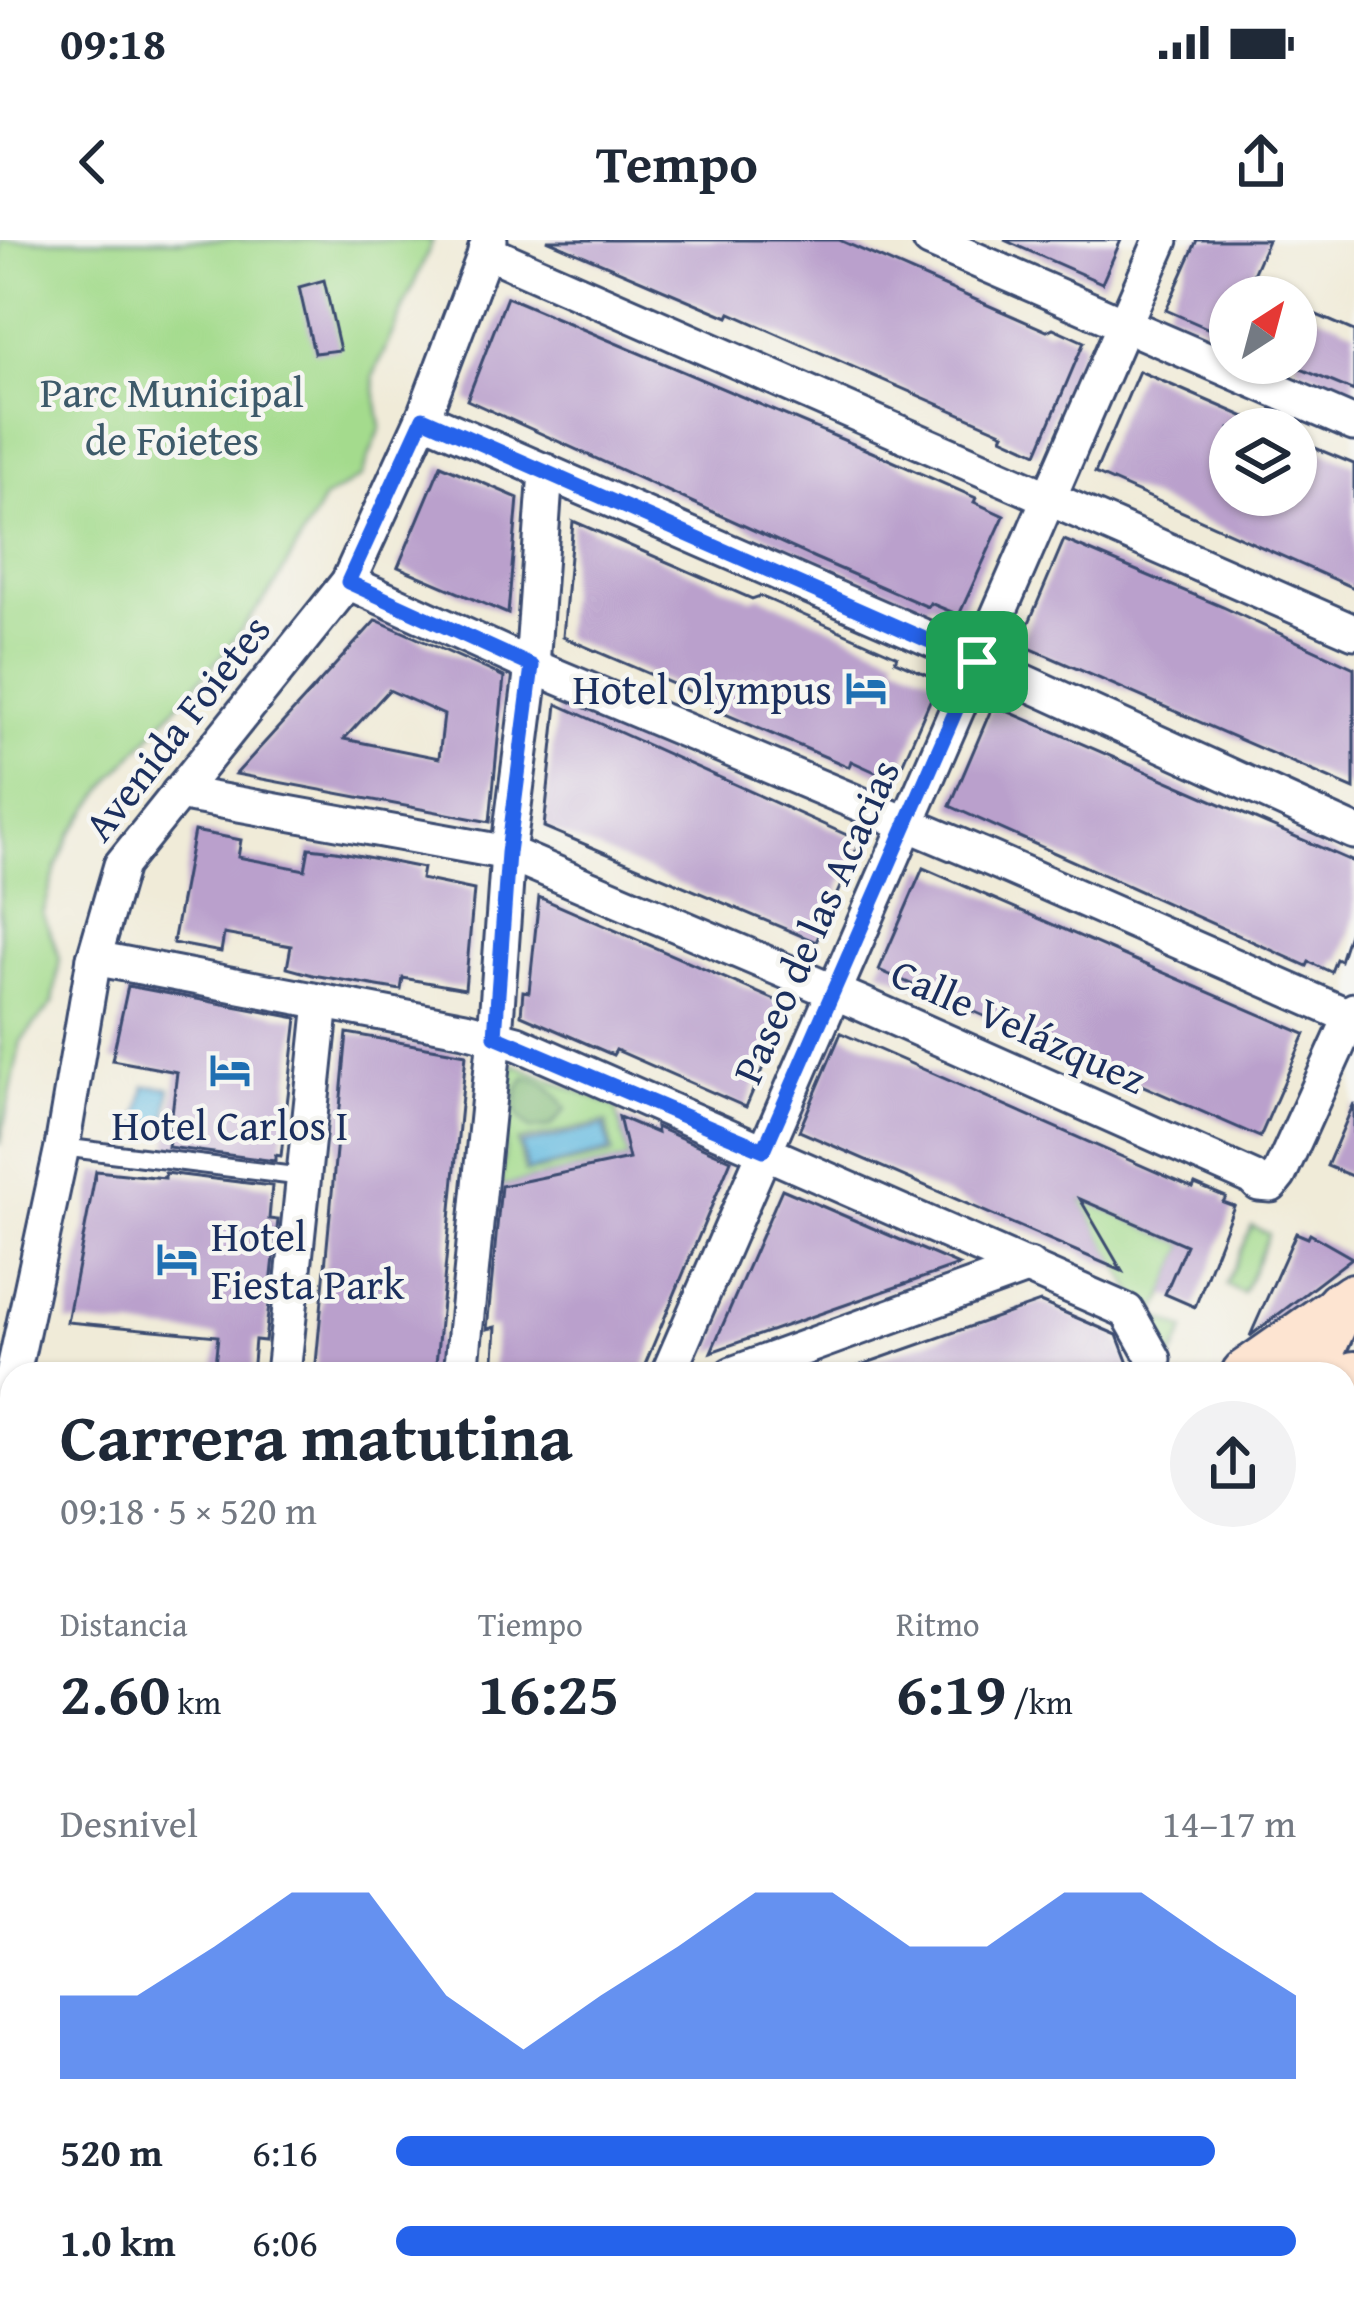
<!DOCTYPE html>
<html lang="es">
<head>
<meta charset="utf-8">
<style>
  :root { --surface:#fff; --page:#f2f2f3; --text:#1f2937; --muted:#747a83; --accent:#2563eb }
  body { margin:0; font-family:"Gentium Book Plus",serif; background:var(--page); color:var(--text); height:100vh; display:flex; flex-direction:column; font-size:45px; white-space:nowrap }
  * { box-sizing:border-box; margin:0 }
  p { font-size:39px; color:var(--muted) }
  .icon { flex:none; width:66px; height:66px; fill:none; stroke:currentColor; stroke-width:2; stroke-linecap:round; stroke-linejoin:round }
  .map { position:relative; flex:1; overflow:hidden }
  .details { position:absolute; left:0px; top:1122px; width:1356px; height:951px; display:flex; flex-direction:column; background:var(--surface); border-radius:36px 36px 0 0; box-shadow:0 3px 9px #0004 }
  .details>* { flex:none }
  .needle { width:78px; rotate:36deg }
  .fabs { position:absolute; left:1209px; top:36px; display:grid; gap:24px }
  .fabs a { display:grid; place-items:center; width:108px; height:108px; border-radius:50%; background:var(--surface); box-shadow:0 3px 9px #0004; font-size:60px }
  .pin { position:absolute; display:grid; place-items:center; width:102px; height:102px; color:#fff; margin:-51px; border-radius:24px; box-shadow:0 6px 18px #0006 }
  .round { display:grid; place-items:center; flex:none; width:126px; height:126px; border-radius:63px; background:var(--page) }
  .head { display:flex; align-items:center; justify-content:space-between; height:204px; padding:0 60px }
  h1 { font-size:66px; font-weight:700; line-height:90px }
  .metrics { display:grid; grid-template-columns:repeat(3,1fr); gap:18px; height:204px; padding:12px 60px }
  .metrics div { display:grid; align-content:center }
  .metrics b { font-size:60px; font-weight:700 }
  .metrics small { font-size:33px; font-weight:400 }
  .metrics p { font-size:33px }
  .chart { height:336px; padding:24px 60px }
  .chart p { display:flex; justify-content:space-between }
  .chart svg { width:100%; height:216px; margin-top:12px; fill:var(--accent); opacity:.7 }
  ul { padding:0 60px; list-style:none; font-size:39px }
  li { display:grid; grid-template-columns:192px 144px 1fr; align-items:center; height:90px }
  li i { height:30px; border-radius:15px; background:var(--accent) }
  .status { display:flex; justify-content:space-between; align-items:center; height:84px; padding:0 60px; background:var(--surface); direction:ltr }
  .status svg { height:33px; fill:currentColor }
  header { display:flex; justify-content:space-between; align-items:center; height:156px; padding:0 60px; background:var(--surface); font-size:54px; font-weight:700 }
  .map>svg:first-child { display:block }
</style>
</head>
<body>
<div class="status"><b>09:18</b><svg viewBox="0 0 49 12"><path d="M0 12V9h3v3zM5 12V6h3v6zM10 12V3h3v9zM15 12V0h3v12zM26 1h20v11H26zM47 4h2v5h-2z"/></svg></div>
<header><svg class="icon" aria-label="back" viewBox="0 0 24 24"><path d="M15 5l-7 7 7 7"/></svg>Tempo<svg class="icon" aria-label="share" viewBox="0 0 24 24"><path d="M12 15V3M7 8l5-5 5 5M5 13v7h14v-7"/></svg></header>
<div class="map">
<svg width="1354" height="2072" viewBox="0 0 1354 2072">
  <rect width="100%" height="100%" fill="#f6f6f2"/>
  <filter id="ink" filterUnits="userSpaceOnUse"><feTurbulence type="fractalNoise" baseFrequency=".00833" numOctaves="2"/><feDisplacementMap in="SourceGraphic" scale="24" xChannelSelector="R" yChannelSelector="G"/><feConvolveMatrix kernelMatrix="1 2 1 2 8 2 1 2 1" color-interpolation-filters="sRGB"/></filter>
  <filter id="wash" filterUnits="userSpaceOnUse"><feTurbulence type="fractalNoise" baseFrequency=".004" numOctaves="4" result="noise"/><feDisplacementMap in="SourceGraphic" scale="48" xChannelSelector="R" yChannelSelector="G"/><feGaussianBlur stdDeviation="2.7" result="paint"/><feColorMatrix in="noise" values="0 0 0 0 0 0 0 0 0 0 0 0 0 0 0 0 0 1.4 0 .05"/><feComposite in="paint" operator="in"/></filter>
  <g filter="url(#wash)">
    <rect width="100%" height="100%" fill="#f0ebd8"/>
    <g fill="#a4db8d" stroke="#608576" stroke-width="3" fill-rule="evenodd">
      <path d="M0,0H433L373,137L381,187L361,237L324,259L276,344L224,413L114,536L71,594L57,625L43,674L60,718L53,763L21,801L0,905Z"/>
      <path d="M513,824L616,867L629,919L501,946ZM606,882L613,914L525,933L518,902Z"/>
      <path d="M1079,958L1186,1005L1155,1076L1185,1090L1172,1119Z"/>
      <path d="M1252,986L1269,994L1243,1053L1226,1045Z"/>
    </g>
    <path fill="#83bb78" stroke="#4f756b" stroke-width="3" d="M525,837C545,839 556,853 566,869L550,887L530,889L516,874L517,851Z"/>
    <g fill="#62b9df" stroke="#3e749e" stroke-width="3">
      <path d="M145,846L170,848L166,886L137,883Z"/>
      <path d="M604,886L610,911L528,931L522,905Z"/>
    </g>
    <g id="blocks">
      <g fill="#baa0cc" fill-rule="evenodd">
        <path d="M547,0H839L1047,91L1053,88L1084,102L1037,213L1002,197L1004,193L730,73L728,77Z"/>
        <path d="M1004,0H1121L1102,43Z"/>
        <path d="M1197,0H1268L1243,57H1230V98L1166,70Z"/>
        <path d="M324,40L340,110L314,113L299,47Z"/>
        <path d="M507,57L872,212L976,258L974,262L1004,276L959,375L930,363L928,367L815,318L467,160Z"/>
        <path d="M1296,66L1354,91V151L1296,127Z"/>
        <path d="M1139,131L1273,189H1230V255H1296V200L1354,224V348L1095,233Z"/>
        <path d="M441,225L518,258L508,374L398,327Z"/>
        <path d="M573,281L752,359L760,356L897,416L895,421L939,440L895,541L851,521L849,527L711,468L708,459L563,397Z"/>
        <path d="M1064,300L1223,367L1354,428V549L1020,404Z"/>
        <path d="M376,380L504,437L490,582L236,534ZM389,450L444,475L439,518L344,499Z"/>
        <path d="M557,464L860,601L816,702L544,587Z"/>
        <path d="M993,465L1354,622V678L1340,721L1336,719L1331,732L1309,722L1307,726L950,566Z"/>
        <path d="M194,591L241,600L238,617L305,630L309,608L336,611L423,628L421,639L474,650L465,749L403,738L401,750L313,735L287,728L291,706L224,694L221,712L173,703Z"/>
        <path d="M923,628L1305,794L1260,897L879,730Z"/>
        <path d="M539,657L789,766L746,867L616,810L613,815L521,775L523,751L529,752Z"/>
        <path d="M128,746L297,778L281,916L275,915V921L168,907L177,832L112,820Z"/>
        <path d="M347,793L466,814L435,1134H315Z"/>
        <path d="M841,793L1193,948L1195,944L1226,957L1223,962L1234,966L1195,1067L1165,1054L1186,1005L1080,959L1122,1031L799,891Z"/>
        <path d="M1354,863V937L1327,926Z"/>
        <path d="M619,877L657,893L656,887L731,920L641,1134H493L496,1087L487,1089L501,946L629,919Z"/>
        <path d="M96,931L165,938V933L272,946L269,979L278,980L265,1101L255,1100L252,1134H214L218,1096L67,1082Z"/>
        <path d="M782,949L912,1005L959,1025L711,1112Z"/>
        <path d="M1296,993L1308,998L1310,994L1352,1018L1250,1096Z"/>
        <path d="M1040,1062L1117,1095L1132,1134H845L844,1131Z"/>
      </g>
    </g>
  </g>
  <g filter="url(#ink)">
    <use href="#blocks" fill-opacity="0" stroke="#3b4b70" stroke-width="3"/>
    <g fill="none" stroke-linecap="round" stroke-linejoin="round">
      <g stroke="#3b4b70" stroke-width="22">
        <path id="service" d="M62,907L303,937"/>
      </g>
      <g stroke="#3b4b70" stroke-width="39">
        <g id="minor">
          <path d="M930,0L1354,184"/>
          <path d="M485,11L1354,392"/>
          <path d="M423,178L948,407L1354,592"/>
          <path d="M348,342L532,426L991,619L1351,777"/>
          <path d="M178,553L508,613L860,763L1253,938L1259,944L1271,945L1279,935L1354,770"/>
          <path d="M94,718L465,789L517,803L1127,1071L1154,1119"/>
          <path d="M13,1134L62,907L94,718L121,625L348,342L423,178L490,0"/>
          <path d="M283,1134L322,762"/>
          <path d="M461,1134L495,796L508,613L532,426L546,231"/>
          <path d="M668,1134L1161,0"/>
          <path d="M732,1134L1029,1026"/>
          <path d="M0,1191L12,1138"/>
          <path d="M1344,1342L1354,1326"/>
          <path d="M0,1391L12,1386"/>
          <path d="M1344,1629L1354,1627"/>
          <path d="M0,1643L12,1639"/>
          <path d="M0,1843L12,1839"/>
          <path d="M0,1923L12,1954"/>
          <path d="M0,2005L12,2000"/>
          <path d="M84,2061L94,2072"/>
          <path d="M319,2061L337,2072"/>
          <path d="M527,2061L545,2072"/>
          <path d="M788,2061L805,2072"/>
          <path d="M1031,2072L1035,2061"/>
        </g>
      </g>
      <g stroke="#3b4b70" stroke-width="54">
        <g id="secondary">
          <path d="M1246,1134L1354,1058"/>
          <path d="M1309,1134L1340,1066"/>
          <path d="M1344,1140L1354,1136"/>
          <path d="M1344,1193L1354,1190"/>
          <path d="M1344,1244L1354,1249"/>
          <path d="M0,1616L12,1612"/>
          <path d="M0,1673L12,1669"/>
        </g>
      </g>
      <use href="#service" stroke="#fff" stroke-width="16"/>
      <use href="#minor" stroke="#fff" stroke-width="33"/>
      <use href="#secondary" stroke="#fde4d1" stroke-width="48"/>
    </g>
  </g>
  <g fill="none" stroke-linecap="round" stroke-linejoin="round" filter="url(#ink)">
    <g stroke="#fff" stroke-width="24">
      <path id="route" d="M423,178L977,422L764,910L495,796L508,613L532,426L348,342Z"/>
    </g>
    <use href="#route" stroke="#2563eb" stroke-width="15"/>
  </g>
  <defs>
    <g id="hotel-bare" transform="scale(3.24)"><path d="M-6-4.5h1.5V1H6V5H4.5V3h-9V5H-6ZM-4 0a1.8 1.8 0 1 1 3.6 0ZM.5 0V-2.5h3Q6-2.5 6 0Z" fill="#1f6fb2" stroke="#f6f6f2" stroke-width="2.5" paint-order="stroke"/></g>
  </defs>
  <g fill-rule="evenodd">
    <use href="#hotel-bare" x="866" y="448"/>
    <use href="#hotel-bare" x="230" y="830"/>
    <use href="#hotel-bare" x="177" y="1019"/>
  </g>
  <g text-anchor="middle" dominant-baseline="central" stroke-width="9" stroke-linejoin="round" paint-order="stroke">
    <g font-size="42" fill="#3d5a6a" stroke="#f6f6f2">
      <text x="172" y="151">Parc Municipal<tspan x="172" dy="48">de Foietes</tspan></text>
    </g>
    <g font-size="42" fill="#1b2f5e" stroke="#f6f6f2" text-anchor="end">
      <text x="832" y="448">Hotel Olympus</text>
      <text x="230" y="884" text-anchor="middle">Hotel Carlos I</text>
      <text x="211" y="995" text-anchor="start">Hotel<tspan x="211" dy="48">Fiesta Park</tspan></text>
    </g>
    <g font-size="42" fill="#1b2f5e" stroke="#f6f6f2">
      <text transform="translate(176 487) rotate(-52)">Avenida Foietes</text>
      <text transform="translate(815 681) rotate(-66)">Paseo de las Acacias</text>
      <text transform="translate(1019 785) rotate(24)">Calle Velázquez</text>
    </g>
  </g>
</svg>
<div class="fabs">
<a><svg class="needle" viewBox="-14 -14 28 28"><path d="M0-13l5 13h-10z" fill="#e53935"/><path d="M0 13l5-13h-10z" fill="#747a83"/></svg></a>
<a><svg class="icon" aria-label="layers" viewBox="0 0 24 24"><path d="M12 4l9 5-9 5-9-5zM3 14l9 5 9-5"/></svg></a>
</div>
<div class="pin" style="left:977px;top:422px;background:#1e9e55"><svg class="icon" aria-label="arrive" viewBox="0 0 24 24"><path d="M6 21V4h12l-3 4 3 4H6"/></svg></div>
<section class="details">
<div class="head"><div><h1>Carrera matutina</h1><p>09:18 · 5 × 520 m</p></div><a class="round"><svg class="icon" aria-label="share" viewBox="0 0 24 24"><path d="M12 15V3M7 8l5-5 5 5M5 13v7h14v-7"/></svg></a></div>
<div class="metrics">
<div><p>Distancia</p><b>2.60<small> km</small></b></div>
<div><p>Tiempo</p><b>16:25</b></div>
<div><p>Ritmo</p><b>6:19<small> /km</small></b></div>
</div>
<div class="chart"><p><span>Desnivel</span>14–17 m</p>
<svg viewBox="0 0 160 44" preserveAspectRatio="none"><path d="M0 44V27L10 27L20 17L30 6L40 6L50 27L60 38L70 27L80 17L90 6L100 6L110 17L120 17L130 6L140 6L150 17L160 27V44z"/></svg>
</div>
<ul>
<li><b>520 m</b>6:16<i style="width:91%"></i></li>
<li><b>1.0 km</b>6:06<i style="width:100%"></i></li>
</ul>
</section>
</div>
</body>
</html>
